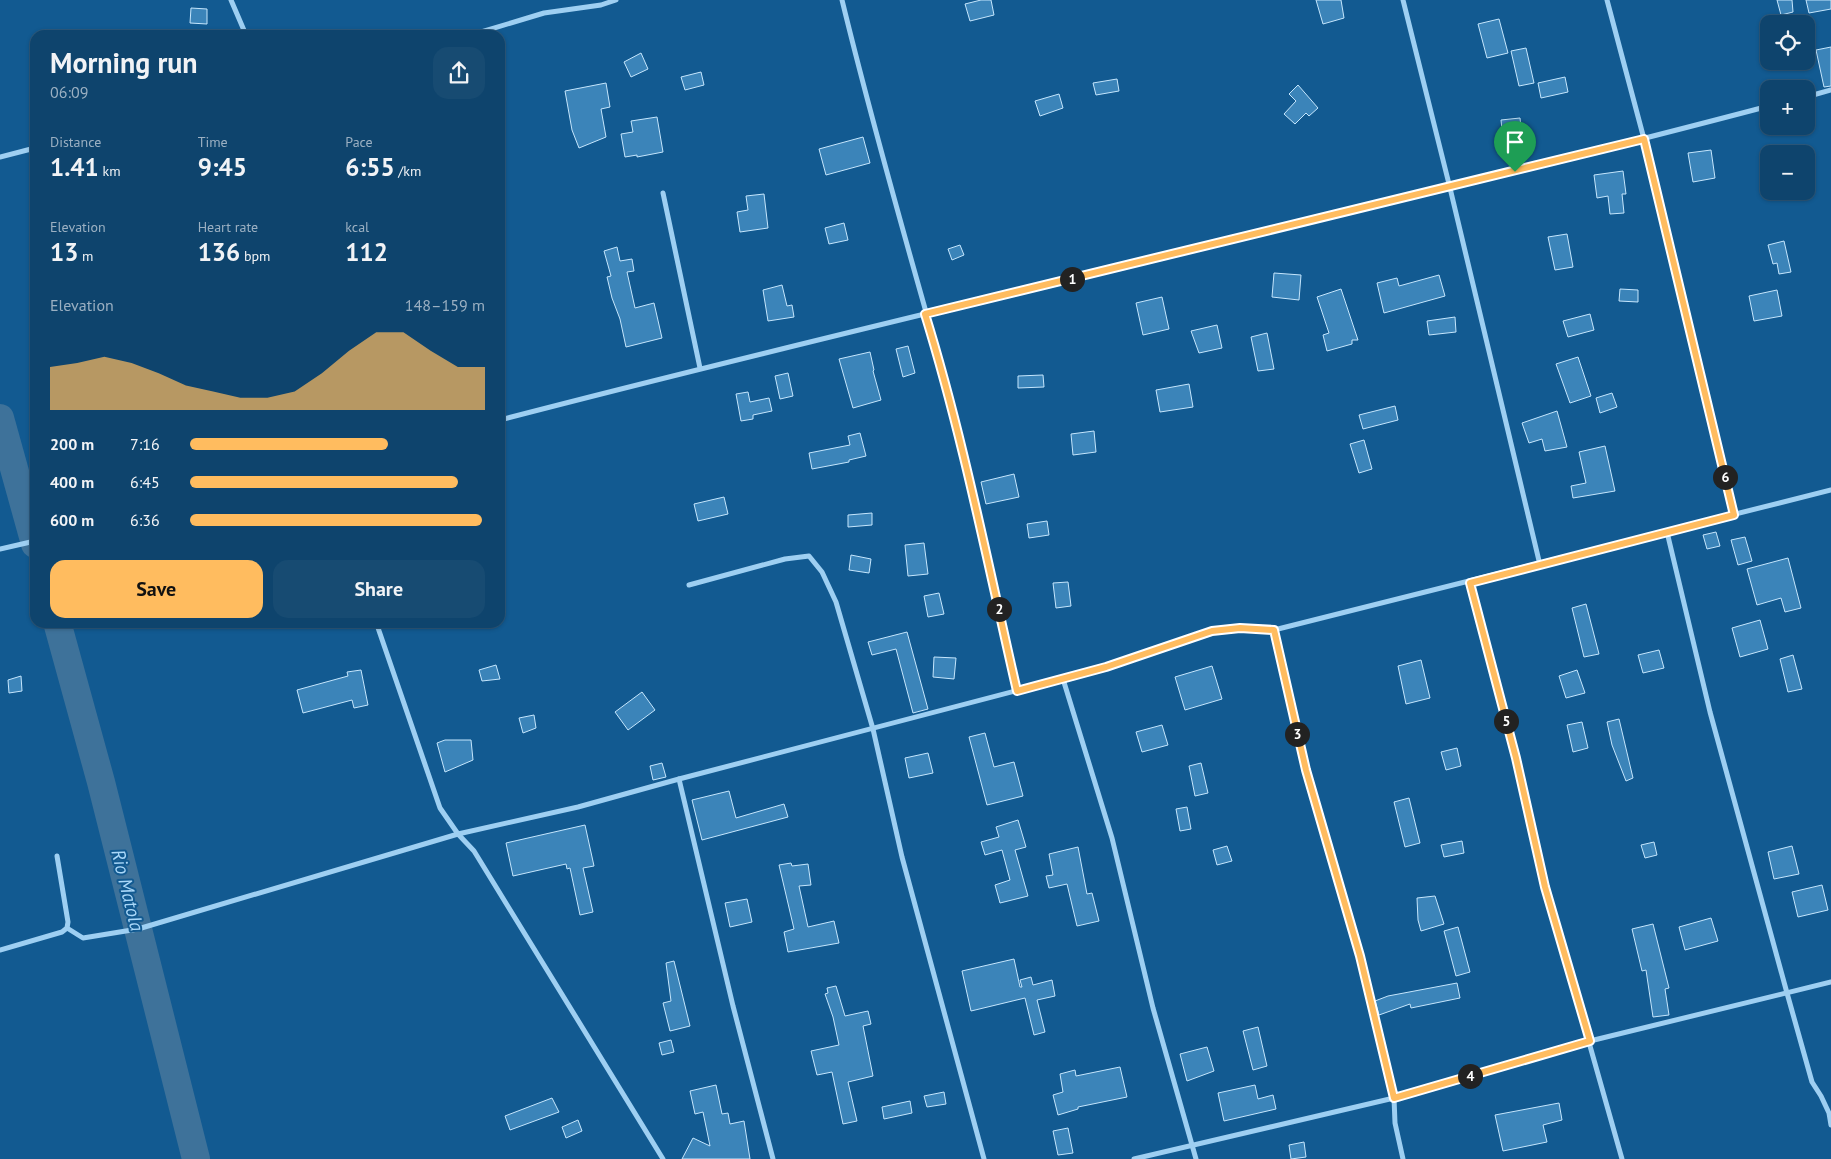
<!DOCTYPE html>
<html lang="en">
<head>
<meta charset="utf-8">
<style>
  :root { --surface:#0e446d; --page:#174b72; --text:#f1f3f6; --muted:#9bb0c2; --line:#2e5c80; --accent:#ffbc5f }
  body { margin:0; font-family:"PT Sans",sans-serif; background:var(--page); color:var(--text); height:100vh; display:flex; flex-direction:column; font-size:19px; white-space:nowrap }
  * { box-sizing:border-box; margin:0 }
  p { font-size:16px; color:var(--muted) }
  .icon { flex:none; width:28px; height:28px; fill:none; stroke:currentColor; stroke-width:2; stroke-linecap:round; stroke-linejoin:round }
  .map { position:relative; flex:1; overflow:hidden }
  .sheet { position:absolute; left:30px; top:30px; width:475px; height:598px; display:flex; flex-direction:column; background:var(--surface); border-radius:15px; box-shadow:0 1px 4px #0004,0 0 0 1px var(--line) }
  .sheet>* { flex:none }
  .controls { position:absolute; left:1760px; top:15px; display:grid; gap:10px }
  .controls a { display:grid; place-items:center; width:55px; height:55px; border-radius:10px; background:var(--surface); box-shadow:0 1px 4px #0004,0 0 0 1px var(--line); font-size:25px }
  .pin { position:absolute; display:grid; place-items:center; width:42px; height:42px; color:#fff; margin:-51px -21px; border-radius:50% 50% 50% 0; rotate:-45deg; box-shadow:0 0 5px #0007 }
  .pin .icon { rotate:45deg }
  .km { position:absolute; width:25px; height:25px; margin:-12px; border-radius:50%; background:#222; color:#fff; font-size:14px; line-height:25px; text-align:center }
  .round { display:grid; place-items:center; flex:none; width:52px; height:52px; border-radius:15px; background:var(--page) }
  .head { display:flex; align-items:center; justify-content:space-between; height:85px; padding:0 20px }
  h1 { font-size:28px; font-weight:700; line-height:38px }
  .metrics { display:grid; grid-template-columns:repeat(3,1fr); gap:8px; height:85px; padding:5px 20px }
  .metrics div { display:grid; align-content:center }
  .metrics b { font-size:25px; font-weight:700 }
  .metrics small { font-size:14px; font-weight:400 }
  .metrics p { font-size:14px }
  .chart { height:140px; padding:10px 20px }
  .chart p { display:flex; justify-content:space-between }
  .chart svg { width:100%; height:90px; margin-top:5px; fill:var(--accent); opacity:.7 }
  .action { display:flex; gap:10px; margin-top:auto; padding:10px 20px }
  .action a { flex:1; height:58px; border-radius:15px; background:var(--accent); color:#111; font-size:20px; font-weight:700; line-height:58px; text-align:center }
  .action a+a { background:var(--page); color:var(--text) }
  ul { padding:0 20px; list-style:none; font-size:16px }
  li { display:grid; grid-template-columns:80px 60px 1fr; align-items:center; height:38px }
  li i { height:12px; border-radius:6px; background:var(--accent) }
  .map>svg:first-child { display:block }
</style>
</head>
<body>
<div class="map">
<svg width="1831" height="1159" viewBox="0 0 1831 1159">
  <rect width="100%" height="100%" fill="#125a91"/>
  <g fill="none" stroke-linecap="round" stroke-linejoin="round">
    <g stroke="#3e729a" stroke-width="28">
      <path d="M0,418L35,544"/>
      <path d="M57,622L101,782L196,1159"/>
    </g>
  </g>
  <g fill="#3b84b9" stroke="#c5e6fd">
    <path d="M981,0H991L994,15L970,21L965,4Z"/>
    <path d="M1316,0H1341L1344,18L1323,24Z"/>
    <path d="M1777,0H1792L1793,12L1781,15Z"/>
    <path d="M1806,0H1831V9L1809,13Z"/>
    <path d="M191,8L207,9V24L190,23Z"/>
    <path d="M1499,19L1508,53L1487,58L1478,24Z"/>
    <path d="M1831,47V86L1824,87L1816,50Z"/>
    <path d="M1526,48L1534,83L1519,86L1511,51Z"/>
    <path d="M641,53L648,69L631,77L624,62Z"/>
    <path d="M701,72L704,85L685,90L681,77Z"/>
    <path d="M1565,77L1568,92L1541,98L1538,83Z"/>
    <path d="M1117,79L1119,91L1096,95L1093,83Z"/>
    <path d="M606,83L610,107L601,109L606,137L579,148L572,130L565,91Z"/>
    <path d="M1298,85L1318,108L1309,116L1306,113L1295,124L1284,114L1296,101L1289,94Z"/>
    <path d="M1059,94L1063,108L1040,116L1035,101Z"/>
    <path d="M657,117L663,152L637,157V155L625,157L621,134L633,132L631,121Z"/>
    <path d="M1520,118L1522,137L1503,139L1501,120Z"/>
    <path d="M863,137L870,163L826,175L819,149Z"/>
    <path d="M1711,150L1715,178L1693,182L1688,153Z"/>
    <path d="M1623,171L1626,194H1622L1624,213L1610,214L1608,196L1597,198L1594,175Z"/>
    <path d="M764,194L768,228L740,232L737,212L748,210L746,196Z"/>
    <path d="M844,223L848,240L829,244L825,228Z"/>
    <path d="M1567,234L1573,267L1555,270L1548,237Z"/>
    <path d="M1784,241L1791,272L1779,274L1777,263L1773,264L1768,245Z"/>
    <path d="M960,245L964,255L952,260L948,249Z"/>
    <path d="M617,247L620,261L632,259L634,271L627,272L635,308L654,303L662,338L626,347L620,319L612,298L607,277L611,276L604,251Z"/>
    <path d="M1274,273L1301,275L1299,300L1272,297Z"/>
    <path d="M1439,275L1445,296L1384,313L1377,283L1397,278L1399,286Z"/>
    <path d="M782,285L787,306L792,305L794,317L768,321L763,290Z"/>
    <path d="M1341,289L1358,340H1352V344L1327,351L1323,335L1329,333L1317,297Z"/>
    <path d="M1620,289L1638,290V302L1619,301Z"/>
    <path d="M1777,290L1782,316L1754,321L1749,296Z"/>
    <path d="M1162,297L1169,329L1143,335L1136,303Z"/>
    <path d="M1590,314L1594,330L1568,337L1563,321Z"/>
    <path d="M1455,317L1456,332L1429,335L1427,321Z"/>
    <path d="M1217,325L1222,348L1199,353L1191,331Z"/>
    <path d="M1267,333L1274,369L1258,371L1251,337Z"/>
    <path d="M908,346L915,373L903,377L896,349Z"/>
    <path d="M870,352L874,370L873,371L881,400L853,408L839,359Z"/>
    <path d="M1578,357L1591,396L1570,403L1556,364Z"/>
    <path d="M788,373L793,396L780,399L775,376Z"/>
    <path d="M1043,375L1044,387L1018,388V376Z"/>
    <path d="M1189,384L1193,407L1160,412L1156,390Z"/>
    <path d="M748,392L750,402L769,398L772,411L753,415V419L741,421L736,394Z"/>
    <path d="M1612,393L1617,407L1600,413L1596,398Z"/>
    <path d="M1395,406L1398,420L1363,429L1359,415Z"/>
    <path d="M1557,411L1567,447L1545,451L1542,439L1529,443L1522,423Z"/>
    <path d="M1094,431L1096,452L1073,455L1071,434Z"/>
    <path d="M860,433L866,456L849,460V462L812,469L809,453L850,445L848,436Z"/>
    <path d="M1364,440L1372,469L1359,473L1350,444Z"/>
    <path d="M1605,446L1615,491L1573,498L1571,486L1586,483L1579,452Z"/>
    <path d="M1014,474L1019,497L986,504L981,482Z"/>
    <path d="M724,497L728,514L698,521L694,504Z"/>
    <path d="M872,513V525L848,527V515Z"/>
    <path d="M1047,521L1049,535L1029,538L1027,524Z"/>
    <path d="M1716,532L1720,546L1707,549L1703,535Z"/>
    <path d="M1745,537L1752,561L1738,565L1731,540Z"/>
    <path d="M924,543L928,574L908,576L905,545Z"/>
    <path d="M851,555L871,559L869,573L849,570Z"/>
    <path d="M1788,558L1801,608L1785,612L1781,598L1757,605L1747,569Z"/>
    <path d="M1068,582L1071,606L1056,608L1053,583Z"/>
    <path d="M939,593L944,614L928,617L924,596Z"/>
    <path d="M1586,604L1599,654L1584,657L1572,608Z"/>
    <path d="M1760,620L1768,649L1740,657L1732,628Z"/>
    <path d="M907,632L928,709L913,713L896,649L872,655L868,642Z"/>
    <path d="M1659,650L1664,668L1643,673L1638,655Z"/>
    <path d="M1793,655L1802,689L1788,692L1780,659Z"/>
    <path d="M934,657L956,658L954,679L933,677Z"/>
    <path d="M1421,660L1430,698L1406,704L1398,666Z"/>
    <path d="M496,665L500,679L482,681L479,670Z"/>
    <path d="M1212,666L1222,699L1185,710L1175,677Z"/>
    <path d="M361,670L368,705L354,708L352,700L303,713L297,690L348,676L347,672Z"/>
    <path d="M1577,670L1585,693L1566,698L1559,676Z"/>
    <path d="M21,676L22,691L9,693L8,680Z"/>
    <path d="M642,692L655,710L628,730L615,712Z"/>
    <path d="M534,715L536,728L523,733L519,718Z"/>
    <path d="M1619,719L1633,778L1626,781L1612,745L1607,722Z"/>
    <path d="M1582,722L1588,748L1573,752L1567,725Z"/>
    <path d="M1162,725L1168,745L1142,752L1136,732Z"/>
    <path d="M985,733L994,767L1014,762L1023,796L987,805L969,737Z"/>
    <path d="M445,740H471L473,760L445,772L437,743Z"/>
    <path d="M1457,748L1461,766L1446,770L1441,752Z"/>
    <path d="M928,753L933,773L909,778L905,758Z"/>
    <path d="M662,763L666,777L653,780L650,766Z"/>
    <path d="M1201,763L1208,793L1195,796L1189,766Z"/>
    <path d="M729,791L736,818L784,804L788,817L702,840L692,800Z"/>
    <path d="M1409,798L1420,843L1405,847L1394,802Z"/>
    <path d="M1187,807L1191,829L1180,831L1176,809Z"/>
    <path d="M1018,820L1026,847L1015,850L1028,896L1000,903L995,885L1010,880L1002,850L985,855L981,842L999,837L996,827Z"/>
    <path d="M585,825L594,866L583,868L593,912L580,915L570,868L567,869L566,864L513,876L506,843Z"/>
    <path d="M1462,841L1464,853L1444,857L1441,845Z"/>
    <path d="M1654,842L1657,855L1645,858L1641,845Z"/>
    <path d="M1227,846L1232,861L1217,865L1213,850Z"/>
    <path d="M1792,846L1799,874L1774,879L1768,852Z"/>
    <path d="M1078,847L1087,894L1092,893L1099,921L1077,926L1067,884L1049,888L1046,876L1053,875L1049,854Z"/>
    <path d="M791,863L792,866L808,864L811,885L799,886L808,927L834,921L839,943L788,952L784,932L794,929L779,865Z"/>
    <path d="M1822,885L1828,910L1798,917L1792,892Z"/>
    <path d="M1435,896L1444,924L1421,931L1418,920L1417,898Z"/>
    <path d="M747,899L752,922L730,927L725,903Z"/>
    <path d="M1711,918L1718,941L1685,950L1679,927Z"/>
    <path d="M1653,924L1669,988L1665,989L1669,1015L1653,1017L1646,970L1642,971L1632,929Z"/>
    <path d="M1458,927L1470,972L1456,976L1444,931Z"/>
    <path d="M1014,959L1020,987H1022L1020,980L1031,977L1033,985L1052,980L1055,996L1037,1000L1045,1032L1034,1035L1025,998L971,1011L962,971Z"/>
    <path d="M674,961L690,1026L670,1031L663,1003L671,1001L666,963Z"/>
    <path d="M1457,983L1460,998L1411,1008L1410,1004L1379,1015L1375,1001L1388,996Z"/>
    <path d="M836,986L845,1016L868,1011L871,1024L863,1026L873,1076L848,1082L857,1121L843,1124L832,1072L817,1075L811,1051L839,1045L833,1017L825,994L828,993L827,988Z"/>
    <path d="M1258,1027L1267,1066L1253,1070L1243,1031Z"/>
    <path d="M671,1040L674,1052L662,1055L659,1043Z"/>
    <path d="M1207,1047L1214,1071L1187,1081L1180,1054Z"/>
    <path d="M1120,1067L1127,1097L1078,1107V1109L1058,1115L1053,1095L1063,1092L1060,1074L1075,1070L1076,1076Z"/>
    <path d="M716,1085L722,1114L728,1113L730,1124L744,1121L750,1159H682L693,1138L710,1146L703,1112L695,1114L690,1091Z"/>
    <path d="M1255,1085L1258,1099L1273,1095L1276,1109L1224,1121L1218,1093Z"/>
    <path d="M944,1092L946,1104L927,1107L924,1096Z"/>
    <path d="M552,1098L559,1112L510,1130L505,1116Z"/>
    <path d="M910,1101L912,1113L884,1119L882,1107Z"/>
    <path d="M1559,1103L1562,1120L1543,1125L1547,1142L1503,1151L1495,1115Z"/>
    <path d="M578,1120L582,1131L566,1138L562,1127Z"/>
    <path d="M1068,1128L1073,1153L1058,1155L1053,1131Z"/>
    <path d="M1304,1142L1306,1157L1291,1159L1289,1145Z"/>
  </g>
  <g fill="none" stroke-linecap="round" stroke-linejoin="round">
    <g stroke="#9ecff2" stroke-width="5">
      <path d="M231,0L246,35"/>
      <path d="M842,0C872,123 907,246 942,368C972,474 993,583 1017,691"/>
      <path d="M1403,0L1450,188L1540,565"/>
      <path d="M1607,0L1644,139L1734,515"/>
      <path d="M471,35L544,13L601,5L616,0"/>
      <path d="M1806,97L1831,90"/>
      <path d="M0,157L35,148"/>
      <path d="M663,193L700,368"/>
      <path d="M500,420C922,310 1347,217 1769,106"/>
      <path d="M1667,532L1710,712L1787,993L1812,1082L1821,1096L1829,1113L1831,1125"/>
      <path d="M0,549L35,541"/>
      <path d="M1470,583L1516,758L1545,887L1622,1159"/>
      <path d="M689,585L785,559L809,556L822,572L836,602L873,729L902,857L984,1159"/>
      <path d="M376,622L440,808L458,834L578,807L679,779"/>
      <path d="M1274,630L1306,770L1360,956L1394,1098L1395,1123L1403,1159"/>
      <path d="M1063,679L1112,838L1153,1008L1196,1159"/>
      <path d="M67,928L83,938L138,929L458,834L474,851L663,1159"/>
      <path d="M0,950L62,932L67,928L68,922L57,856"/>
      <path d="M773,1159L733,1006L679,779L1107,667L1212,631L1241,628L1274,630L1831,490"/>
      <path d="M1134,1159L1394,1098L1590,1041L1831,982"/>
    </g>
  </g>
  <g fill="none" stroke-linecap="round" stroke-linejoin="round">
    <g stroke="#fff" stroke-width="10">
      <path id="route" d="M1644,139L1734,515L1470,583L1516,758L1545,887L1590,1041L1394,1098L1360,956L1306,770L1274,630L1240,628L1212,631L1106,667L1017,691C988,565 963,437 925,314Z"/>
    </g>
    <use href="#route" stroke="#ffbc5f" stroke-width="6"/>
  </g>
  <g text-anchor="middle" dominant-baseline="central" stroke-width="4" stroke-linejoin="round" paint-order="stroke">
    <g font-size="19" font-style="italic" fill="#aad8f9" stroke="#125a91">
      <text transform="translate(128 890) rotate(76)">Rio Matola</text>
    </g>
  </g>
</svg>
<div class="controls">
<a><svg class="icon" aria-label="locate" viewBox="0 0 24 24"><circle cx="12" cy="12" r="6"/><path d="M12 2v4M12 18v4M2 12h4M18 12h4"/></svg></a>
<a>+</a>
<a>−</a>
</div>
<div class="pin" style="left:1515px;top:172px;background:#1e9e55"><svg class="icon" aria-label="arrive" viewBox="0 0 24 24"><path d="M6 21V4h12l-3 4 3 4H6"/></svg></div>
<b class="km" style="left:1072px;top:279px">1</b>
<b class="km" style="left:999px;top:609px">2</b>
<b class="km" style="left:1297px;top:734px">3</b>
<b class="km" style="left:1470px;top:1076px">4</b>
<b class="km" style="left:1506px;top:721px">5</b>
<b class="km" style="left:1725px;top:477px">6</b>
<section class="sheet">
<div class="head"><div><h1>Morning run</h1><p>06:09</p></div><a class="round"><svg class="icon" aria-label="share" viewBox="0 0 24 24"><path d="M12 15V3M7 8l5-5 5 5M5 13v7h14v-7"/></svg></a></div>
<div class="metrics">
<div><p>Distance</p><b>1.41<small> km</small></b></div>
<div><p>Time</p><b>9:45</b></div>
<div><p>Pace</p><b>6:55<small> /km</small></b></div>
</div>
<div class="metrics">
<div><p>Elevation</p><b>13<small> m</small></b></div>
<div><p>Heart rate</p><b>136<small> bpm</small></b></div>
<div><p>kcal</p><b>112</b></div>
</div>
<div class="chart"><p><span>Elevation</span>148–159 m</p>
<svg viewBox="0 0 160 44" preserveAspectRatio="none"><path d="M0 44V23L10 21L20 18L30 21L40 26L50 32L60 35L70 38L80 38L90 35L100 26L110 15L120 6L130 6L140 15L150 23L160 23V44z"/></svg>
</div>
<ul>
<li><b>200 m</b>7:16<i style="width:67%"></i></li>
<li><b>400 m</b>6:45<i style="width:91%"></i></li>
<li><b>600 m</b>6:36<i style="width:99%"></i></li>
</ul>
<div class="action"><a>Save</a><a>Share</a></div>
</section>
</div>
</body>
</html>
